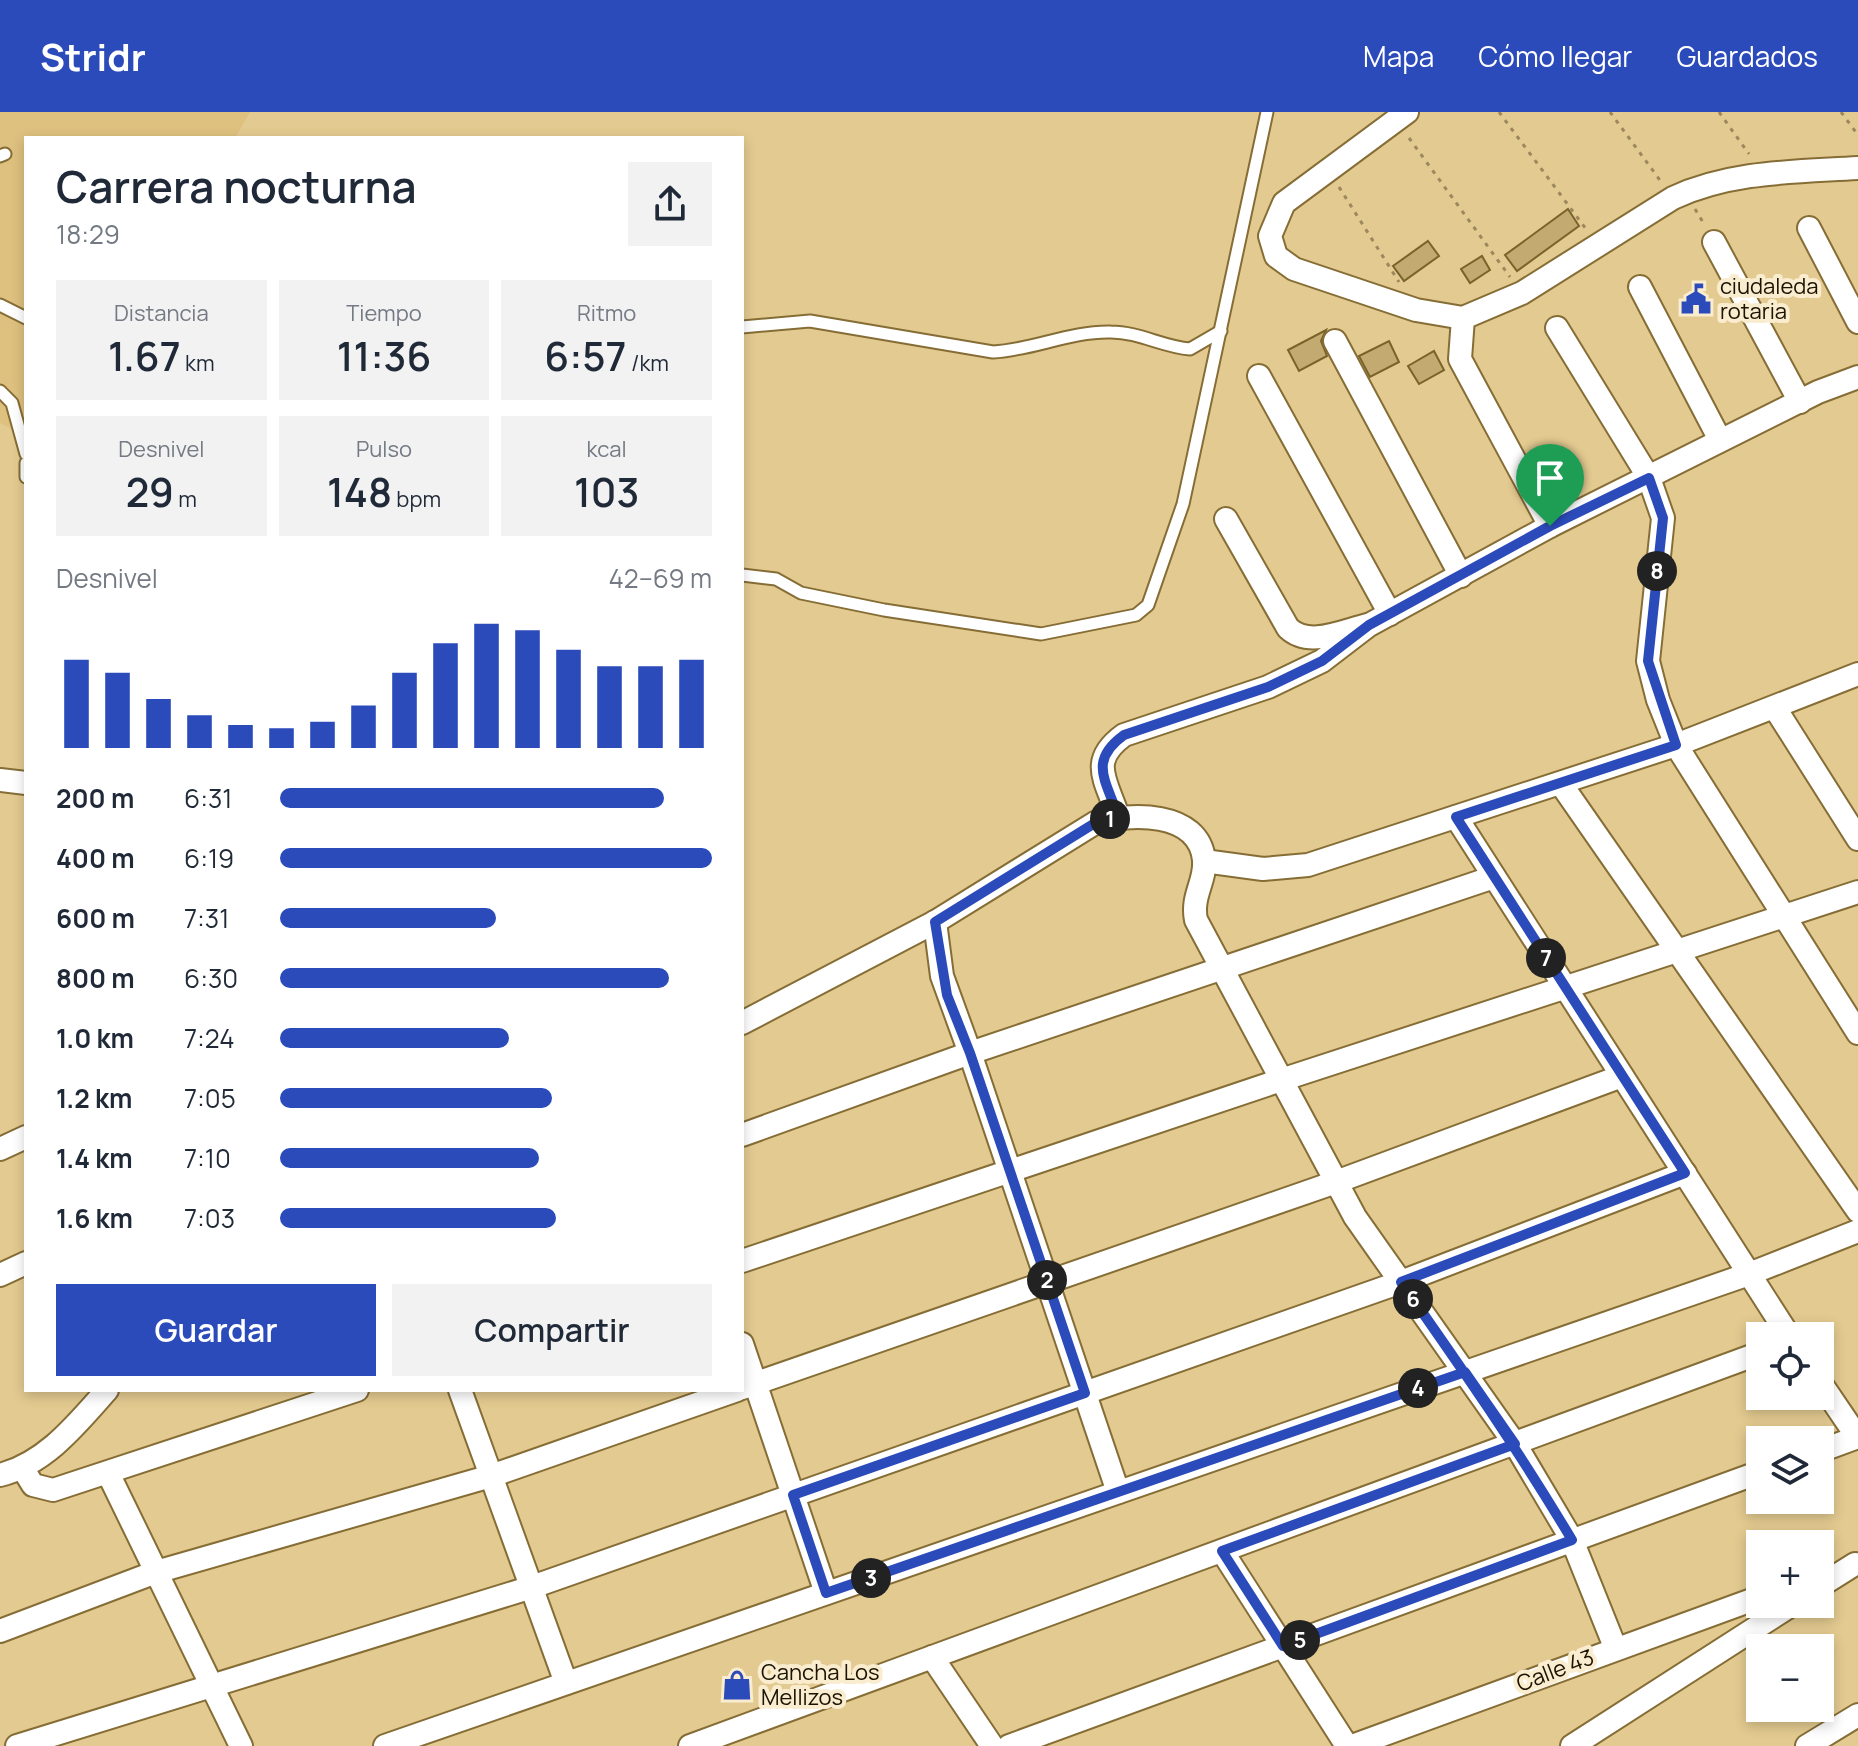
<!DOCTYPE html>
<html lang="es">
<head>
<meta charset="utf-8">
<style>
  :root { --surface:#fff; --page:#f2f2f3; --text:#1f2937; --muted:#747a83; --accent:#2c4bbb }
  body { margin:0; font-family:Manrope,sans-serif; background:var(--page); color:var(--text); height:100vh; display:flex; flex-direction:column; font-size:30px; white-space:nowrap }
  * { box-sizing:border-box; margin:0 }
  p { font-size:26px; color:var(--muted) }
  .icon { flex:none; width:44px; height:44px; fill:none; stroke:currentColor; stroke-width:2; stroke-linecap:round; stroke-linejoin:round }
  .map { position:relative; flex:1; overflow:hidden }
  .details { position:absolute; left:24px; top:24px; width:720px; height:1256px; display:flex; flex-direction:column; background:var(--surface); border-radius:0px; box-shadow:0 4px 12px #0003 }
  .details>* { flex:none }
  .fabs { position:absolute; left:1746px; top:1210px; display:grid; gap:16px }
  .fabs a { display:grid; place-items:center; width:88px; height:88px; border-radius:0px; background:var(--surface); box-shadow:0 4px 12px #0003; font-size:40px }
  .pin { position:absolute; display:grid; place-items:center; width:68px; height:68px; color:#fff; margin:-82px -34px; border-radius:50% 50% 50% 0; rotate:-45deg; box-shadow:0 0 8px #0007 }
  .pin .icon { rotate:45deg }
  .km { position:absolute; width:40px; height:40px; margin:-20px; border-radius:50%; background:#222; color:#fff; font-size:22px; line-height:40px; text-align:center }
  .round { display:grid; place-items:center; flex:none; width:84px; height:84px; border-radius:0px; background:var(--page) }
  .headline { display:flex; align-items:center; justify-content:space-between; height:136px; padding:0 32px }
  h1 { font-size:44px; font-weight:600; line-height:60px }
  .figures { display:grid; grid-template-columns:repeat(3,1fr); gap:12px; height:136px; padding:8px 32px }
  .figures div { display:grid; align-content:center; border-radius:0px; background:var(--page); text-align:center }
  .figures b { font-size:40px; font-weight:600 }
  .figures small { font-size:22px; font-weight:400 }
  .figures p { font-size:22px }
  .chart { height:224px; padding:16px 32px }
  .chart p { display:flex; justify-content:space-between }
  .chart svg { width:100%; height:144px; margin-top:8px; stroke:var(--accent); stroke-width:6 }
  .cta { display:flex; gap:16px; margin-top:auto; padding:16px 32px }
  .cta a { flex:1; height:92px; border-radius:0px; background:var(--accent); color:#fff; font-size:32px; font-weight:600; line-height:92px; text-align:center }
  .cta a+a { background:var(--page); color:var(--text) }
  ul { padding:0 32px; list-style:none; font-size:26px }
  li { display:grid; grid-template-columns:128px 96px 1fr; align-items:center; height:60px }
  li i { height:20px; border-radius:10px; background:var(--accent) }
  header { display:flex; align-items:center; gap:48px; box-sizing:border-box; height:112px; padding:0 40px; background:var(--accent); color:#fff }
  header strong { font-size:38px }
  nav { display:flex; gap:44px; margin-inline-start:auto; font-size:28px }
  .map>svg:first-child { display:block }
</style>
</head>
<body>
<header>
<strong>Stridr</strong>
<nav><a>Mapa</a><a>Cómo llegar</a><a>Guardados</a></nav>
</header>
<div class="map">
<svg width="1858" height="1634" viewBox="0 0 1858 1634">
  <rect width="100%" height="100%" fill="#e3ca90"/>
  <path fill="#dec17f" d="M0,0H250L235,26H26V324L0,311Z"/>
  <g fill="#c2aa71" stroke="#7a632a" stroke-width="2">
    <path d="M1568,97L1579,114L1517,159L1505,143Z"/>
    <path d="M1428,129L1439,144L1404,169L1393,154Z"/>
    <path d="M1482,144L1490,158L1470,171L1461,157Z"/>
    <path d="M1326,218L1321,229L1327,244L1299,259L1288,238Z"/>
    <path d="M1389,229L1399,250L1370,265L1359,244Z"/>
    <path d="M1434,239L1444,258L1419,272L1408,254Z"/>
  </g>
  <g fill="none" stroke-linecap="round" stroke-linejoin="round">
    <g stroke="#856d35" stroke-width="15">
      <g id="service">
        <path d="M0,44L5,42"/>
        <path d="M0,193L26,206"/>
        <path d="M742,215L810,209L993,240C1033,238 1070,219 1111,220C1139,220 1163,235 1190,237L1221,219"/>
        <path d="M0,279L12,291L26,342"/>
        <path d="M26,351V365"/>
        <path d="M742,463L776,467L801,481L884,498L1041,522L1136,503L1148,493L1183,392L1267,0"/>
      </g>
    </g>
    <g stroke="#856d35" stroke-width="26">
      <g id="minor">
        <path d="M1407,0L1284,91L1270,124L1276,144L1294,157L1416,198L1463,206L1522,181L1673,86C1731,59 1795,60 1858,56"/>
        <path d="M1809,116L1858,210"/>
        <path d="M1714,130L1800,290"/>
        <path d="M1640,175L1720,328"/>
        <path d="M1463,206L1460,247L1550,414"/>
        <path d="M1557,216L1649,366L1663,406L1648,549L1658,588L1676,633L1858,921"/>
        <path d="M1335,229L1461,464"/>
        <path d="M1259,264L1390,502"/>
        <path d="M1226,407L1288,516C1309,536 1342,519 1368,513"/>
        <path d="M1775,596L1858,727"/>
        <path d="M0,668L26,671"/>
        <path d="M1561,672L1858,1099"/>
        <path d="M1118,704C1106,668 1088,649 1124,623L1268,575L1322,549L1369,513L1550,414L1818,280L1858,265"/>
        <path d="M1456,705L1789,1224"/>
        <path d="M1204,749L1263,757L1308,753L1676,633L1858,562"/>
        <path d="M935,810L942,864L970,941L1118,1380"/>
        <path d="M742,911L935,810L1095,711C1129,701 1199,698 1204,748C1206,769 1191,784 1196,808L1355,1105L1515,1332L1572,1428L1615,1535"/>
        <path d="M742,1023L970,941L1494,765"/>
        <path d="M0,1037L26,1025"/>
        <path d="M742,1149L1281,968L1858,780"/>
        <path d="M0,1163L26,1151"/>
        <path d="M742,1232L826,1481"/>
        <path d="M1820,1270L1858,1326"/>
        <path d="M742,1276L1336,1070L1622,964"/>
        <path d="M460,1278L566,1571"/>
        <path d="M1820,1339L1858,1325"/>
        <path d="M23,1357L33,1373L53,1378L357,1278"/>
        <path d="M108,1361L241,1634"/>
        <path d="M0,1363C46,1351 76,1313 107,1278"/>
        <path d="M1222,1439L1347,1634"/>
        <path d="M1820,1474L1855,1452"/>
        <path d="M0,1519L156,1460L491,1364L737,1278"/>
        <path d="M932,1545L992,1634"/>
        <path d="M17,1634L532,1475L1401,1170L1685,1061"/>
        <path d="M385,1634L1749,1162L1858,1119"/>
        <path d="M690,1634L1760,1241"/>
        <path d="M1009,1634L1760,1360"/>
        <path d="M1352,1634L1760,1485"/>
        <path d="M1572,1634L1793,1492"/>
        <path d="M1807,1634L1858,1603"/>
      </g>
    </g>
    <g stroke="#9b885c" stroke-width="3" stroke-dasharray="4 6" stroke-linecap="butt">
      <path d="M1499,0L1586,117"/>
      <path d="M1610,0L1662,71"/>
      <path d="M1719,0L1749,42"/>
      <path d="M1841,0L1858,23"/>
      <path d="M1409,26L1510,165"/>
      <path d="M1339,75L1399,170"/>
      <path d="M1695,97L1704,112"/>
    </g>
    <use href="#service" stroke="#fff" stroke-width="11"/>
    <use href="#minor" stroke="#fff" stroke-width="22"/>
  </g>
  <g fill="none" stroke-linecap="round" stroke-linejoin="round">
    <g stroke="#fff" stroke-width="16">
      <path id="route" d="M1550,414L1369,513L1322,549L1268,575L1124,623C1088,649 1106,668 1118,704L1095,711L935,810L947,883L970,941L1085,1281L793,1383L826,1481L1465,1260L1515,1332L1222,1439L1283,1534L1572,1428C1519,1339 1461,1255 1401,1170L1685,1061L1456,705L1676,633L1648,549L1663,406L1649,366L1550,414"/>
    </g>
    <use href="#route" stroke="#2c4bbb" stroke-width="10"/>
  </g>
  <defs>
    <g id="civic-bare" transform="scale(2.4)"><path d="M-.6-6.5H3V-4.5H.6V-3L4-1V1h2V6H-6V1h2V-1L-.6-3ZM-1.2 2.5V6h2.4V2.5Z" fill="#2c4bbb" stroke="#f9eccf" stroke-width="2.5" paint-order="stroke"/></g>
    <g id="shop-bare" transform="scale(2.4)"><path d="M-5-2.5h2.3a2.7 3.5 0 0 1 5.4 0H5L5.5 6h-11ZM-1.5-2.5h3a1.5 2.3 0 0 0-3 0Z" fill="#2c4bbb" stroke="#f9eccf" stroke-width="2.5" paint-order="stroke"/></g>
  </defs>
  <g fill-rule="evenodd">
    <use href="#civic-bare" x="1696" y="187"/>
    <use href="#shop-bare" x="737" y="1573"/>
  </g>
  <g text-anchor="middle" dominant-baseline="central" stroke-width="8" stroke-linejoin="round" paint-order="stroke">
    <g font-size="22" fill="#1b1200" stroke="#f9eccf" text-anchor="start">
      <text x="1720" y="174">ciudaleda<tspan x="1720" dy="25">rotaria</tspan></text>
      <text x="761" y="1560">Cancha Los<tspan x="761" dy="25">Mellizos</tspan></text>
    </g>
    <g font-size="22" fill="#1b1200" stroke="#f9eccf">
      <text transform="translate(1555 1558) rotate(-21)">Calle 43</text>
    </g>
  </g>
</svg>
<div class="fabs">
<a><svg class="icon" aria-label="locate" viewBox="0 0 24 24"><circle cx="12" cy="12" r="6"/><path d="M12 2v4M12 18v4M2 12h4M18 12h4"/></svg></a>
<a><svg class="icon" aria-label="layers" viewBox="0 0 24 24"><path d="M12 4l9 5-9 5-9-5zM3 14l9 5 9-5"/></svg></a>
<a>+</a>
<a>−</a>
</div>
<div class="pin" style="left:1550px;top:414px;background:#1e9e55"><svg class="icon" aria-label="arrive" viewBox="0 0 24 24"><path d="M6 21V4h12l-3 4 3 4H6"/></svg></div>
<b class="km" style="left:1110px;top:707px">1</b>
<b class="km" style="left:1047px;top:1168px">2</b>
<b class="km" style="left:871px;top:1466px">3</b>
<b class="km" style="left:1418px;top:1276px">4</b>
<b class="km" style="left:1300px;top:1528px">5</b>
<b class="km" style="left:1413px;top:1187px">6</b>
<b class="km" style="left:1546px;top:846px">7</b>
<b class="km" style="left:1657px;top:459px">8</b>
<section class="details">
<div class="headline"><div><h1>Carrera nocturna</h1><p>18:29</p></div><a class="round"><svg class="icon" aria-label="share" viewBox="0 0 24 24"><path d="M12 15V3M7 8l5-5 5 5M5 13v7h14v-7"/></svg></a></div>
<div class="figures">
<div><p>Distancia</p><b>1.67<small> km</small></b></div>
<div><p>Tiempo</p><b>11:36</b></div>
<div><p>Ritmo</p><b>6:57<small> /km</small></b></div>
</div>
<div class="figures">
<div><p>Desnivel</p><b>29<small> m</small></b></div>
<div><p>Pulso</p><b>148<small> bpm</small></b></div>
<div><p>kcal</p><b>103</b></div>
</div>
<div class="chart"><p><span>Desnivel</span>42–69 m</p>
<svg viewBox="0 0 160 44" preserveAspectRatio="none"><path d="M5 44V17M15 44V21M25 44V29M35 44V34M45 44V37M55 44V38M65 44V36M75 44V31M85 44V21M95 44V12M105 44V6M115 44V8M125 44V14M135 44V19M145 44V19M155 44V17"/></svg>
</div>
<ul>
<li><b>200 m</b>6:31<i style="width:89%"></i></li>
<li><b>400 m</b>6:19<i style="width:100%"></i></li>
<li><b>600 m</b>7:31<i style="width:50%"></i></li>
<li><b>800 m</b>6:30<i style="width:90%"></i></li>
<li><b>1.0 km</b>7:24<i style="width:53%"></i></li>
<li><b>1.2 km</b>7:05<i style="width:63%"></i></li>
<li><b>1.4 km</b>7:10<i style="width:60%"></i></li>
<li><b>1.6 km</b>7:03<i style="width:64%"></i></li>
</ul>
<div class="cta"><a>Guardar</a><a>Compartir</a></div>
</section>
</div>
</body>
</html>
